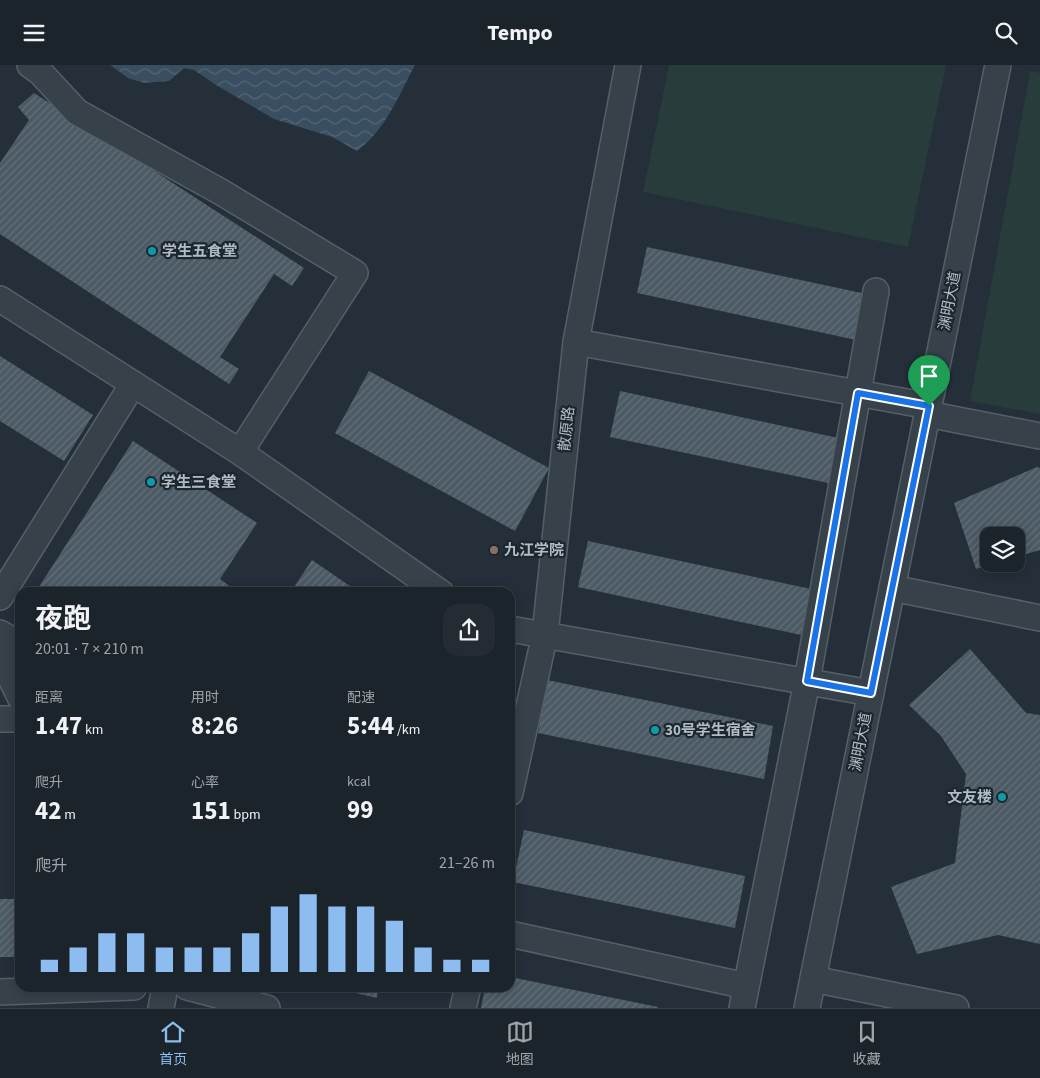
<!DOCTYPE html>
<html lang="zh">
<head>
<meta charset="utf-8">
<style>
  :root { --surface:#1b232b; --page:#242b33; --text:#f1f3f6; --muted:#a0a4a9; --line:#394047; --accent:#8dbdf0 }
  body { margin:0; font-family:"Source Sans 3","Noto Sans SC",sans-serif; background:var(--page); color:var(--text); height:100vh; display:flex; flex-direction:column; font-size:19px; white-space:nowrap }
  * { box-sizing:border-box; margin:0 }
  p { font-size:16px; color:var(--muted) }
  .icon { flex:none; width:28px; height:28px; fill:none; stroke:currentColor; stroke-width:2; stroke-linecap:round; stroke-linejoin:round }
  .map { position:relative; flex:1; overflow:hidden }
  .drawer { position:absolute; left:15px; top:522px; width:500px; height:405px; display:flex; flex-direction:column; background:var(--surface); border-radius:15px; box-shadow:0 2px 12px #0003,0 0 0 1px var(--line) }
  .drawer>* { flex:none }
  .tools { position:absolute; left:980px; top:462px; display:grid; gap:10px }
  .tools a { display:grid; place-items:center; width:45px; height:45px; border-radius:10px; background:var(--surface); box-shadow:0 2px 12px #0003,0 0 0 1px var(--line); font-size:25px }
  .pin { position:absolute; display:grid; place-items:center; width:42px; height:42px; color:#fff; margin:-51px -21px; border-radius:50% 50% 50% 0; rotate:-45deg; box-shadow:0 0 5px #0007 }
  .pin .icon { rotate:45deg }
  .round { display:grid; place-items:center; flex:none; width:52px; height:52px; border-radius:15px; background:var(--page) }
  .overview { display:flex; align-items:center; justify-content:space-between; height:85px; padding:0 20px }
  h1 { font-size:28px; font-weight:700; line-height:38px }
  .metrics { display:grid; grid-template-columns:repeat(3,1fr); gap:8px; height:85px; padding:5px 20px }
  .metrics div { display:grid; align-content:center }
  .metrics b { font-size:25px; font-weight:700 }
  .metrics small { font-size:14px; font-weight:400 }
  .metrics p { font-size:14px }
  .chart { height:140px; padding:10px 20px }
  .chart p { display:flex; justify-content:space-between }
  .chart svg { width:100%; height:90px; margin-top:5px; stroke:var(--accent); stroke-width:6 }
  header { display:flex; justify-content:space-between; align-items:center; height:65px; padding:0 20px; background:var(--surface); font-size:22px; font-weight:700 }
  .tabs { display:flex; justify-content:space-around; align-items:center; height:70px; border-top:1px solid var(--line); background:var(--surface); font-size:14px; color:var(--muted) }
  .tabs a { display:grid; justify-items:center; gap:2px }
  .tabs .selected { color:var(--accent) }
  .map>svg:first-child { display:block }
</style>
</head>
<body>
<header><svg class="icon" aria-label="menu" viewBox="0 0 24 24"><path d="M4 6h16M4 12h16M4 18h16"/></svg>Tempo<svg class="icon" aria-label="search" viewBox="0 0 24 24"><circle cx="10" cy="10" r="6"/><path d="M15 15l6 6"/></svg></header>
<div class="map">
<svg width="1040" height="943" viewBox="0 0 1040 943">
  <defs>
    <pattern id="water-waves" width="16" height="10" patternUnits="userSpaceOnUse" patternTransform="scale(1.25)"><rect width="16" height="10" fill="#3a4e61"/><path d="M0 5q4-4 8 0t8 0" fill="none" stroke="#546676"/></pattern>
    <pattern id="building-hatch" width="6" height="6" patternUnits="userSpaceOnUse" patternTransform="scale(1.25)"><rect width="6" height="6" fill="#4c5a65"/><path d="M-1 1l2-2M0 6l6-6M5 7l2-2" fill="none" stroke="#63707a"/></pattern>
  </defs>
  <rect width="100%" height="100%" fill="#242f39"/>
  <g fill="#273c3b">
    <path d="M669,0H946L908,182L643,127Z"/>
    <path d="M1030,6L1040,8V349L970,336Z"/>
  </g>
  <path fill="url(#water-waves)" d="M110,0H415C399,30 385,66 357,86L332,72L274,54L216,20L194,5L184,3L169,16L144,18L128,13Z"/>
  <g fill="url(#building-hatch)">
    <path d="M34,28L304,203L292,221L274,209L220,292L239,304L229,319L0,169V98L29,55L18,42Z"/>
    <path d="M647,182L871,230L861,276L637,228Z"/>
    <path d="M0,291L93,350L64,396L0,356Z"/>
    <path d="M369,306L549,403L515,466L335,368Z"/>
    <path d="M620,326L843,374L833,419L610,372Z"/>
    <path d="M133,376L257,458L220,514L239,528H35Z"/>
    <path d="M1037,402L1040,403V485L1016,492V471H989V499H993L976,504L954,438Z"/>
    <path d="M588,476L811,524L801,570L578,522Z"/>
    <path d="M312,495L360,528H290Z"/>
    <path d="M970,584L1026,648L1040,650V879L998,870L917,889L891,822L955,798L966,709L941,671L909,640Z"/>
    <path d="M547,615L773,661L764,714L538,668Z"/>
    <path d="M510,633L521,635L510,682Z"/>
    <path d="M524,765L745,811L735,863L513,817Z"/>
    <rect x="0" y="834" width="20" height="58"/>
    <path d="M510,912L658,942V943H481L485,922H510Z"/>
    <path d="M330,922H378L377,933Z"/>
  </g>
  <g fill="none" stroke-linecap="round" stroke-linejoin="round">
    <g stroke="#555f67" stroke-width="28">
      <g id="minor">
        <path d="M30,0L40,7L77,47L221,127L355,208L240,387"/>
        <path d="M0,234L240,387L441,528"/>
        <path d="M576,277L929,341"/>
        <path d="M927,349L1040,371"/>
        <path d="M892,523L1040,553"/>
        <path d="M0,532L133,319"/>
        <path d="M510,564L871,628"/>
        <path d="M0,568L20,580"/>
        <path d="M0,591L20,632"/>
        <path d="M0,654H20"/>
        <path d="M510,728L545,569L576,277L628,0"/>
        <path d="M510,869L746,921"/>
        <path d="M813,914L956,943"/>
        <path d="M187,922L267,943"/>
        <path d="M0,927L134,922"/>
        <path d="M161,943L165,922"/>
        <path d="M463,943L468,922"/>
        <path d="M742,943L807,616L876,226"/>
        <path d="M807,943L998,0"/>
      </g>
    </g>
    <use href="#minor" stroke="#37414a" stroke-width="25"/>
  </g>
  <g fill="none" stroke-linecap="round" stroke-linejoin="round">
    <g stroke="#fff" stroke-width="10">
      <path id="route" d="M858,328L929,341L871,628L807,616Z"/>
    </g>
    <use href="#route" stroke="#1a73e8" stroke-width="6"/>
  </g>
  <g fill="#0f9aa8" stroke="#1c262e" stroke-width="2">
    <circle cx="152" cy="186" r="5"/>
    <circle cx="151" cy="417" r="5"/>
    <circle cx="655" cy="665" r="5"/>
    <circle cx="1002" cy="732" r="5"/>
  </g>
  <circle fill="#8d6e63" stroke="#1c262e" stroke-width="2" cx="494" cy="485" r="5"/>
  <g text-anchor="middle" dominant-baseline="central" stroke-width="4.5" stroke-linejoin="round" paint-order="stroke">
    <g font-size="15" font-weight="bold" fill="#b2bcc5" stroke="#1c262e" text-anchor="start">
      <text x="162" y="186">学生五食堂</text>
      <text x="161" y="417">学生三食堂</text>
      <text x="504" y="485">九江学院</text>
      <text x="665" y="665">30号学生宿舍</text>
      <text x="992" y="732" text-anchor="end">文友楼</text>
    </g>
    <g font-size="15" fill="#b2bcc5" stroke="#1c262e">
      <text transform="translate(950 236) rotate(-79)">渊明大道</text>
      <text transform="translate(567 364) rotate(-84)">散原路</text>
      <text transform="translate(861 677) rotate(-79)">渊明大道</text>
    </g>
  </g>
</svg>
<div class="tools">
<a><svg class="icon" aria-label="layers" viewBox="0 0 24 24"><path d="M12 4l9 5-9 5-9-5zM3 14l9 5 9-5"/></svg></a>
</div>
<div class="pin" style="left:929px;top:341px;background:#1e9e55"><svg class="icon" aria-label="arrive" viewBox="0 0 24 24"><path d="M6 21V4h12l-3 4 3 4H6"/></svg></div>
<section class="drawer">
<div class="overview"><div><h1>夜跑</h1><p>20:01 · 7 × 210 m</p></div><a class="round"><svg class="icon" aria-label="share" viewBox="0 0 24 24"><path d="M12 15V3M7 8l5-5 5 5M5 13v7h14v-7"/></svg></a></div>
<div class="metrics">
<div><p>距离</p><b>1.47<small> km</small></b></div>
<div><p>用时</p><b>8:26</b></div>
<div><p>配速</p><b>5:44<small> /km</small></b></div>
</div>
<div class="metrics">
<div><p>爬升</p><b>42<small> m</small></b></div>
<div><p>心率</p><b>151<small> bpm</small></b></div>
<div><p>kcal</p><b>99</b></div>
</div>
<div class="chart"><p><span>爬升</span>21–26 m</p>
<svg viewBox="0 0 160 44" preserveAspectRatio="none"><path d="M5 44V38M15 44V32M25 44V25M35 44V25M45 44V32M55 44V32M65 44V32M75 44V25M85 44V12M95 44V6M105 44V12M115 44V12M125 44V19M135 44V32M145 44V38M155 44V38"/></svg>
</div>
</section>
</div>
<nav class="tabs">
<a class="selected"><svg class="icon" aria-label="home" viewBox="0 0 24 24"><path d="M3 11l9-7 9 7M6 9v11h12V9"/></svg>首页</a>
<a><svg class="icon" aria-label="map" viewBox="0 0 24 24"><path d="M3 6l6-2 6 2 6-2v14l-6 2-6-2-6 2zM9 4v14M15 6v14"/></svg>地图</a>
<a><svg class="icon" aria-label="saved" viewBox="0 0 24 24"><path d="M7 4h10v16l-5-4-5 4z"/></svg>收藏</a>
</nav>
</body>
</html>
